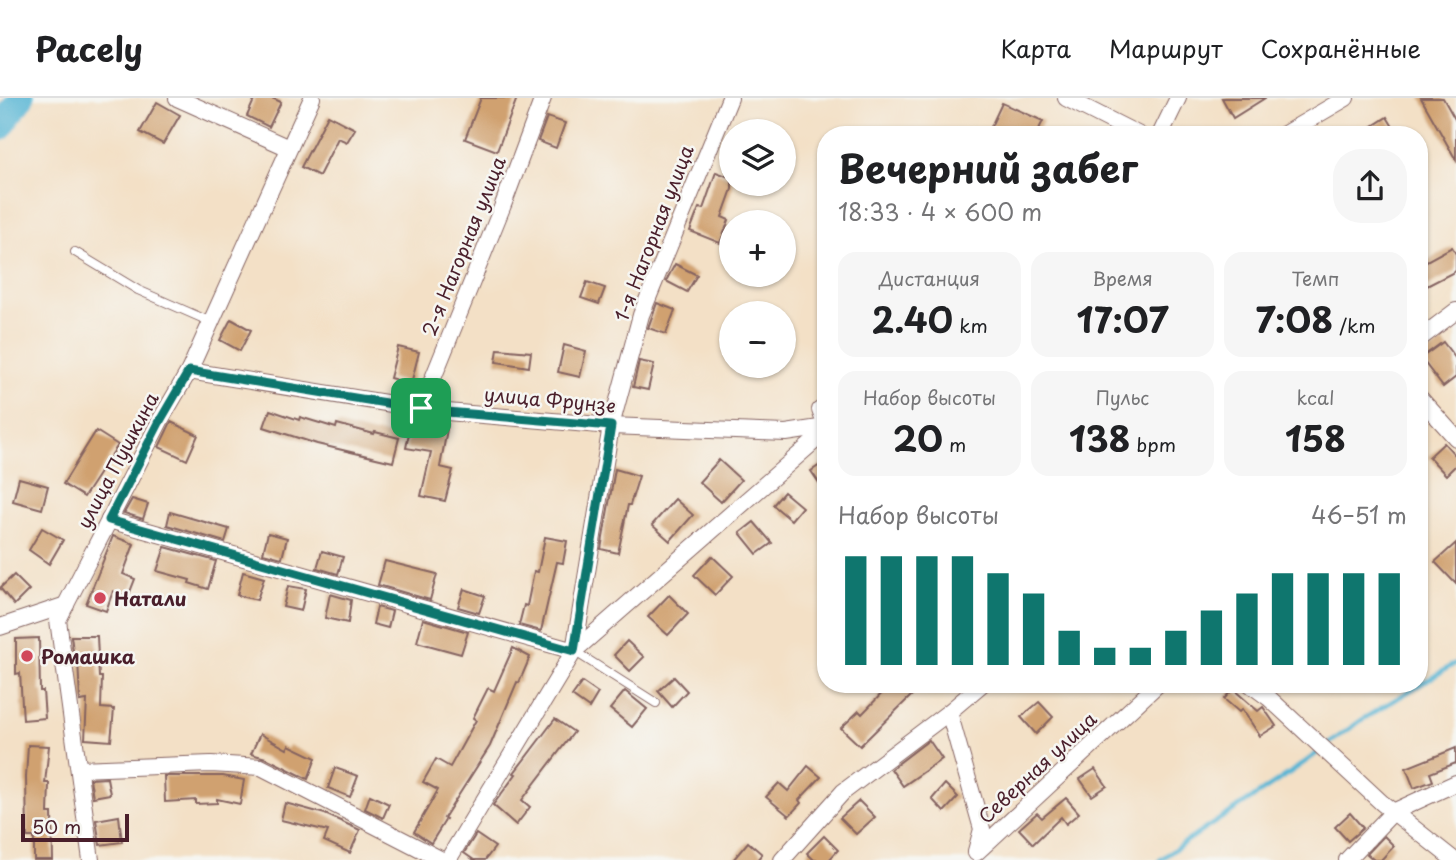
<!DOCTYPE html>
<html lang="ru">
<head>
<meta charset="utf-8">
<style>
  :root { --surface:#fff; --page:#f6f6f6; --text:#202124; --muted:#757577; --line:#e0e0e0; --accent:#0f766e }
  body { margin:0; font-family:"Playpen Sans",sans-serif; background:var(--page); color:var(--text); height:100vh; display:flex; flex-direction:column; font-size:26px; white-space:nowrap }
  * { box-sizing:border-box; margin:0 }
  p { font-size:23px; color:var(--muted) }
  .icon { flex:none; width:38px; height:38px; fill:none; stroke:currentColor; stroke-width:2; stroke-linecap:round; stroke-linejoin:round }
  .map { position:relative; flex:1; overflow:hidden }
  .panel { position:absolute; left:817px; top:28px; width:611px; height:567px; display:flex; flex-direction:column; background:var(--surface); border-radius:28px; box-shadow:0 2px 5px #0004 }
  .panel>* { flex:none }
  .fabs { position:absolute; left:719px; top:21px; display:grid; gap:14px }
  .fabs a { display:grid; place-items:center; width:77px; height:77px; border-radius:50%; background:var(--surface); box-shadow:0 2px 5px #0004; font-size:35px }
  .scale { position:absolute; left:21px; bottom:18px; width:108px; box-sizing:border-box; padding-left:7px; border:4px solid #4a1f2b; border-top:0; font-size:19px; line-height:24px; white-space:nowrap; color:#4a1f2b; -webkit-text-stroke:5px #f6f6f2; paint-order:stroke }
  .pin { position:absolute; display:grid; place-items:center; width:60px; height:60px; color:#fff; margin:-30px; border-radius:14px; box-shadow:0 4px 10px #0006 }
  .round { display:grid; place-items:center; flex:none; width:74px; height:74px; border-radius:28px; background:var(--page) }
  .summary { display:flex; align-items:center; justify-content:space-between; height:119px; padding:0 21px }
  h1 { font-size:38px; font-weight:700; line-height:52px }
  .figures { display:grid; grid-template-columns:repeat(3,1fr); gap:10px; height:119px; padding:7px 21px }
  .figures div { display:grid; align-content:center; border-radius:18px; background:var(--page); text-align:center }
  .figures b { font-size:35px; font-weight:700 }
  .figures small { font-size:19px; font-weight:400 }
  .figures p { font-size:19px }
  .chart { height:196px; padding:14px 21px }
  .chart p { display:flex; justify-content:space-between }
  .chart svg { width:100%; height:126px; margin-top:7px; stroke:var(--accent); stroke-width:6 }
  header { display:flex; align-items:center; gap:42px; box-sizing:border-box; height:98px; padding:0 35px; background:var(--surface); border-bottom:2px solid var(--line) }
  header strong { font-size:33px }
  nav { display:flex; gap:38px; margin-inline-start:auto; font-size:24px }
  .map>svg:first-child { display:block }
</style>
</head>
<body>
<header>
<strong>Pacely</strong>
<nav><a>Карта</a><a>Маршрут</a><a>Сохранённые</a></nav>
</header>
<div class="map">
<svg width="1456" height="762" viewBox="0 0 1456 762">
  <rect width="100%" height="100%" fill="#f6f6f2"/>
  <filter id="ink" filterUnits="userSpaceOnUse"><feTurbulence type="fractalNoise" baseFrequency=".0143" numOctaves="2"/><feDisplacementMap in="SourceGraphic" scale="14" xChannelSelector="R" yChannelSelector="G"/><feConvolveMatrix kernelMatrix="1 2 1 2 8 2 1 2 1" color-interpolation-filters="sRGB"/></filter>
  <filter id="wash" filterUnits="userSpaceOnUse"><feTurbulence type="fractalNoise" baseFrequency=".00686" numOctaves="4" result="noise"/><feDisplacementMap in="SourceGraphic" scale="28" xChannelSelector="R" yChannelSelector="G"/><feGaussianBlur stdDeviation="1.57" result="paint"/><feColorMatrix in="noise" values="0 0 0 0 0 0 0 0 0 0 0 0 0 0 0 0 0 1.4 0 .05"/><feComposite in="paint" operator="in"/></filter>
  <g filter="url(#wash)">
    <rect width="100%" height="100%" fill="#f3e0c6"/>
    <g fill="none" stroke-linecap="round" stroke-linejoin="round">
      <g stroke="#56b5d4" stroke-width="4.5">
        <path d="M1327,647L1363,621L1456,565"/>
        <path d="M1160,762C1212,724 1269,692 1320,653"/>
      </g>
      <path stroke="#56b5d4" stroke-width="26" d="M0,30L21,0"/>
    </g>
    <g id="blocks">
      <g fill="#d0a170">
        <path d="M255,0H272L281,4L269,29L247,18Z"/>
        <path d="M481,0H517L497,53L465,41Z"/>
        <path d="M1222,0H1265L1233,20Z"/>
        <path d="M1421,0H1443L1456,23V62Z"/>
        <path d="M157,4L180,17L163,46L140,34Z"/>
        <path d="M1002,5L1043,23L1036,37H987Z"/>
        <path d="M328,17L355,31L347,44L338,40L319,78L301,69Z"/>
        <path d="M547,19L565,25L556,50L538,43Z"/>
        <path d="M1387,19L1398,37H1359Z"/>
        <path d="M716,74L732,80V91L722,119L729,122L720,145L690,133L699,110L703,111Z"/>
        <path d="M1452,149L1456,156V173L1419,192V167Z"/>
        <path d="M675,166L697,177L687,194L666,183Z"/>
        <path d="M587,184L605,190L599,206L581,200Z"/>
        <path d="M657,205L675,212L666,236L648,230Z"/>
        <path d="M231,221L251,232L240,253L220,242Z"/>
        <path d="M1443,244L1456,261V279L1443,289L1421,260Z"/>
        <path d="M564,247L586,253L580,279L558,274Z"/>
        <path d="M398,249L419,254L411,286L390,280Z"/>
        <path d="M498,251L531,254L529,269L496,264Z"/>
        <path d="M639,263L654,266L648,292L633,289Z"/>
        <path d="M270,312L299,322L300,319L336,330L337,326L374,336L375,334L399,340L393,364L317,346L264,329Z"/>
        <path d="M412,320L448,326L440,369L453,372L445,403L421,398L431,354L406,350Z"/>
        <path d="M171,324L198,337L187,362L159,349Z"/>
        <path d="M96,333L118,347L84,399L63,386Z"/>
        <path d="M1444,345L1456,358V367L1446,377L1429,359Z"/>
        <path d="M719,362L741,382L721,404L699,384Z"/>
        <path d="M826,363V395L811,373Z"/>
        <path d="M615,371L639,378L630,407H628L618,455L601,451Z"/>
        <path d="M19,380L48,388L42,411L13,403Z"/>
        <path d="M784,394L802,409L791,422L773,407Z"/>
        <path d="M132,401L148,406L143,421L124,415Z"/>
        <path d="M675,401L693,417L670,443L652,427Z"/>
        <path d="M170,414L229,431L225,444L167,427Z"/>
        <path d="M754,424L772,445L757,456L740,435Z"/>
        <path d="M42,430L63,442L49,466L29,452Z"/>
        <path d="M268,435L287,440L282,460L263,455Z"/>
        <path d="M113,438L134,446L123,476L135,481L128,499L113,493L106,513L86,506Z"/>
        <path d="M545,439L567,443L563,465L557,464L541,533L519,527L524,507L527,508L534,473L538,474Z"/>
        <path d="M1456,445V486L1435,464Z"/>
        <path d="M165,449L216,463L208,491L189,485L190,482L157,473Z"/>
        <path d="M322,453L343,459L338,476L317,470Z"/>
        <path d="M712,458L733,478L715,497L694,477Z"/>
        <path d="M385,463L437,476L430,502L378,487Z"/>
        <path d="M243,474L264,480L257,502L237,497Z"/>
        <path d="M14,477L29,492L14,507L0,490Z"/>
        <path d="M288,488L306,491L301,513L283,509Z"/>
        <path d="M464,491L485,498L479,515L458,509Z"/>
        <path d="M330,496L351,502L348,525L325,520Z"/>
        <path d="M669,497L688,516L668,537L648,519Z"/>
        <path d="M377,509L392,513L388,530L373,526Z"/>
        <path d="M423,521L468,534L461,556L417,544Z"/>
        <path d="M71,538H97L99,579H102L101,610L114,611L111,643L85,641L87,602L80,603L78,561H74Z"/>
        <path d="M39,540L40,593H43L45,620L23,622L20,575L16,576V541Z"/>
        <path d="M627,543L644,559L630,573L614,557Z"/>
        <path d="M513,550L530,559L519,585L517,584L490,648L444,720L446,721L431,745L414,734L438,692L423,684L436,661L450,669L476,622L473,620L488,590L494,593Z"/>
        <path d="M674,579L687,593L672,609L658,593Z"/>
        <path d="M582,584L598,595L589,610L572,598Z"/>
        <path d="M891,586H904L913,596L860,648L841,630L859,613L862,616Z"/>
        <path d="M1233,591L1258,613L1263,609L1276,628L1260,638L1242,611L1239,614L1224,601Z"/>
        <path d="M625,593L647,611L632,629L610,611Z"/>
        <path d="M1039,604L1053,619L1036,636L1021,619Z"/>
        <path d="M555,621L574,634L522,702L530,709L516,727L493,707L516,676L514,675Z"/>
        <path d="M260,636L287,651L289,647L316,660L308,681L266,660L251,656Z"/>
        <path d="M929,642L942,661L903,688L891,671Z"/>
        <path d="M28,647L49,648L45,685H49L48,715H52L53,762H34V739H27L26,679Z"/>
        <path d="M1456,650V665L1430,675L1433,683L1414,690L1406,670Z"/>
        <path d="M808,668L821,679L799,702L801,705L789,718L766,699L779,685L788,693Z"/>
        <path d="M335,670L358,678L350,699L328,690Z"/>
        <path d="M1095,671L1107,688L1092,698L1080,681Z"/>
        <path d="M164,678H223L244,682L240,706L217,701V705L196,706V702L165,704Z"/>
        <path d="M107,680L110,696L93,699L90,681Z"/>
        <path d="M945,686L958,699L944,714L932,701Z"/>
        <path d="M370,697L389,706L383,720L365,711Z"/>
        <path d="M1066,700L1079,715L1066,726L1061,719L1033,746L1019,731L1037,715L1042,720Z"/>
        <path d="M859,703L875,719L856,736L840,720Z"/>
        <path d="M285,705L325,716L360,732L350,755L324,743L328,733L281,722Z"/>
        <path d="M1350,715L1363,730L1348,743L1335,729Z"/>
        <path d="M119,718L122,744L100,747L96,722Z"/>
        <path d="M476,736L495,749L485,762H474L464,755Z"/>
        <path d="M824,738L838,752L829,762H814L807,755Z"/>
        <path d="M1384,738L1394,748L1381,762H1374L1367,756Z"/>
        <path d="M748,744L762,756L757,762H733Z"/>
      </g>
    </g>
  </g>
  <g filter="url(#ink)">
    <use href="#blocks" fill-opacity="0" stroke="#856361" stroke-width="2"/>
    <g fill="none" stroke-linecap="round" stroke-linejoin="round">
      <g stroke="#856361" stroke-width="10">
        <g id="service">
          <path d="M75,154L138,192L211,224"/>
          <path d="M574,553L656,605"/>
        </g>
      </g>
      <g stroke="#856361" stroke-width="18">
        <g id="minor">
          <path d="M177,0L289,50"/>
          <path d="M1066,0L1139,37"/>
          <path d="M1160,37L1178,0"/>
          <path d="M1283,37L1346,0"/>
          <path d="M1419,241L1456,213"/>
          <path d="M189,273L435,313L611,328L786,335L826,329"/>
          <path d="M1419,299L1456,340"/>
          <path d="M421,310L503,107L543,0"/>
          <path d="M820,312L826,329"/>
          <path d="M109,422L574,553L611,328L641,217L730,0"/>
          <path d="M0,529L66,507"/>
          <path d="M1250,586L1269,600L1382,705L1454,762"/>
          <path d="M949,614L982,731L976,753"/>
          <path d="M79,671L211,666L261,669L442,762"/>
          <path d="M976,755L1158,586"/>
          <path d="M91,762L58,522L161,321L189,273L312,0"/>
          <path d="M448,762L574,553L826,333"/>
          <path d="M782,762L843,694L949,614L982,586"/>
          <path d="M1347,762L1393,714L1456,685"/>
        </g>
      </g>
      <use href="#service" stroke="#fff" stroke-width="8"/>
      <use href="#minor" stroke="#fff" stroke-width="16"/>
    </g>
  </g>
  <g fill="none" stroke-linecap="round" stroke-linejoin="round" filter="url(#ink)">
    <g stroke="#fff" stroke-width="14">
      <path id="route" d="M189,273L435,313L611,328L574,553L109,422L161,321Z"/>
    </g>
    <use href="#route" stroke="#0f766e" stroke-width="9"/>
  </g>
  <g fill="#d1495b" stroke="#f6f6f2" stroke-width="2.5">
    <circle cx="100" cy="500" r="7"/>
    <circle cx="27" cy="558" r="7"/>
  </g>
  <g text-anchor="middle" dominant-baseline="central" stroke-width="5" stroke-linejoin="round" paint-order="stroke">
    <g font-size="19" fill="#4a1f2b" stroke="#f6f6f2">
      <text transform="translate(653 135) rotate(-69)">1-я Нагорная улица</text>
      <text transform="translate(463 148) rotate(-68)">2-я Нагорная улица</text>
      <text transform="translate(550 301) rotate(5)">улица Фрунзе</text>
      <text transform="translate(117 362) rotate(-62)">улица Пушкина</text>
      <text transform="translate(1037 669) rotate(-43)">Северная улица</text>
    </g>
    <g font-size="19" font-weight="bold" fill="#4a1f2b" stroke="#f6f6f2" text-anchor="start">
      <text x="114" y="500">Натали</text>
      <text x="41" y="558">Ромашка</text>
    </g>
  </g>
</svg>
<div class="fabs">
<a><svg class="icon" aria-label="layers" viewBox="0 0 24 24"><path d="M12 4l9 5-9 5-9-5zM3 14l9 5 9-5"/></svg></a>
<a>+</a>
<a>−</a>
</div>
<div class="scale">50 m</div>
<div class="pin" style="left:421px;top:310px;background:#1e9e55"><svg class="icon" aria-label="arrive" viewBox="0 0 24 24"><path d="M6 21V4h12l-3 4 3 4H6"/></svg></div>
<section class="panel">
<div class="summary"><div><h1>Вечерний забег</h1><p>18:33 · 4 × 600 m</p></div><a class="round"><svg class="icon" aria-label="share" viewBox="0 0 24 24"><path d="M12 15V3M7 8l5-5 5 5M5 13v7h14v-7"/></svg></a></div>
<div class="figures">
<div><p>Дистанция</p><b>2.40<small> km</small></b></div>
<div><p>Время</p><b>17:07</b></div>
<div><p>Темп</p><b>7:08<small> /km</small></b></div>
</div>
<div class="figures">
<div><p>Набор высоты</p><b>20<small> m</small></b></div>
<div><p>Пульс</p><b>138<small> bpm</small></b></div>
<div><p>kcal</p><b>158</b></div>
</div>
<div class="chart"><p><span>Набор высоты</span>46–51 m</p>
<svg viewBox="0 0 160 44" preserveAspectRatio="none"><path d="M5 44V6M15 44V6M25 44V6M35 44V6M45 44V12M55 44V19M65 44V32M75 44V38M85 44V38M95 44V32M105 44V25M115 44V19M125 44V12M135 44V12M145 44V12M155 44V12"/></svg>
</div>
</section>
</div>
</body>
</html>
